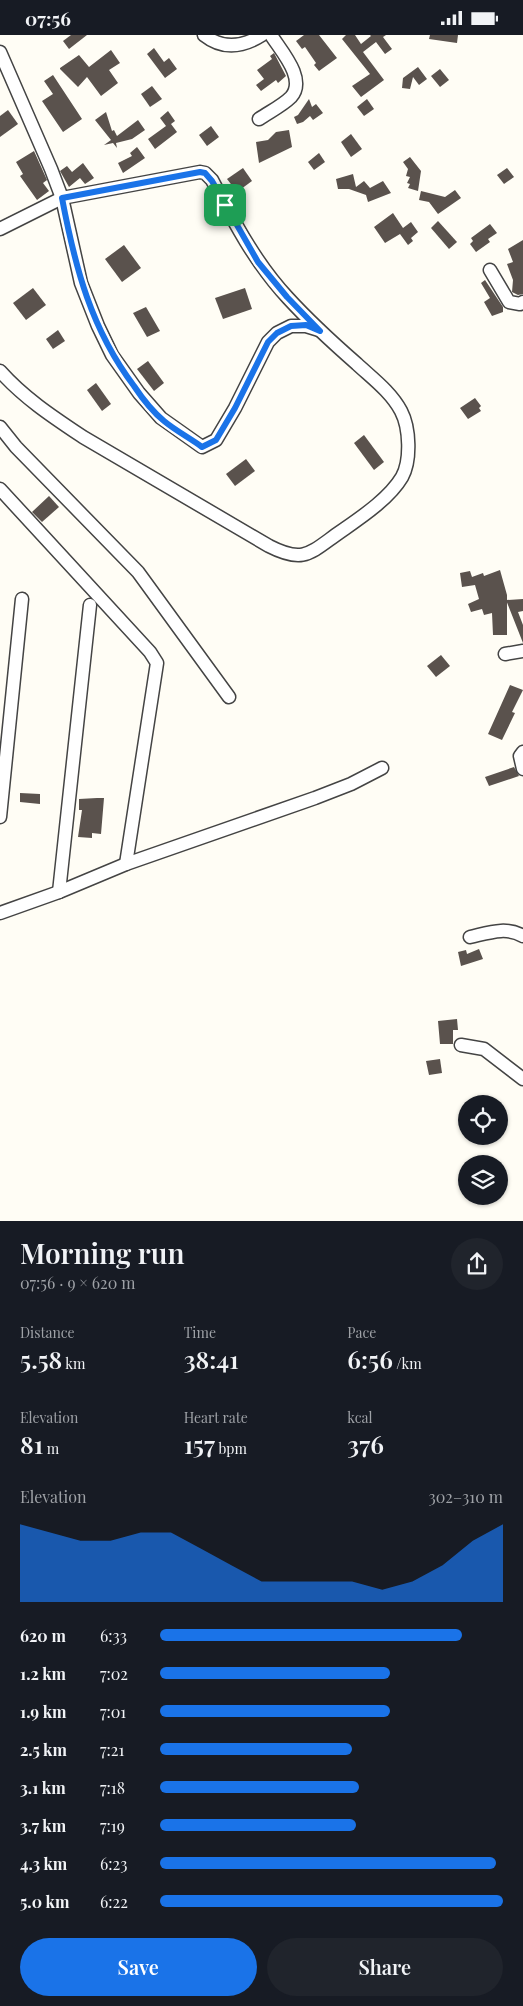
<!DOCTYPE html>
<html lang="en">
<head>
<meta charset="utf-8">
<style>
  :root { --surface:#171b24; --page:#20242c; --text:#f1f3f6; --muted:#9ea1a6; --accent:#1a73e8 }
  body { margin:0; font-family:"Playfair Display",serif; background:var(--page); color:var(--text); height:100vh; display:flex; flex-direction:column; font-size:19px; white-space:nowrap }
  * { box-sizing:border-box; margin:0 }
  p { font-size:16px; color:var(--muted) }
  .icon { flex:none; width:28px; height:28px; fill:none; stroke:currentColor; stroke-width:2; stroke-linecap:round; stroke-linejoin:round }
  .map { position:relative; height:1186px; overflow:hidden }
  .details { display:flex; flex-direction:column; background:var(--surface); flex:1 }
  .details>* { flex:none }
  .buttons { position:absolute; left:458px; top:1060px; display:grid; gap:10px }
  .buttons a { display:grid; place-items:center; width:50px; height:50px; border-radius:50%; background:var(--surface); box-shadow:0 1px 4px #0004; font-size:25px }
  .pin { position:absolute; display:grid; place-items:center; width:42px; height:42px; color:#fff; margin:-21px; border-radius:10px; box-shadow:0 2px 8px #0006 }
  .round { display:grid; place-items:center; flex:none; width:52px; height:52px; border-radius:26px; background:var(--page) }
  .overview { display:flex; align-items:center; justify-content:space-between; height:85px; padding:0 20px }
  h1 { font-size:28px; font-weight:600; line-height:38px }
  .stats { display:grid; grid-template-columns:repeat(3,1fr); gap:8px; height:85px; padding:5px 20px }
  .stats div { display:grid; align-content:center }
  .stats b { font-size:25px; font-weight:600 }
  .stats small { font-size:14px; font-weight:400 }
  .stats p { font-size:14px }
  .chart { height:140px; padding:10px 20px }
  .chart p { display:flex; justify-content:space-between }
  .chart svg { width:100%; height:90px; margin-top:5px; fill:var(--accent); opacity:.7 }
  .button { display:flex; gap:10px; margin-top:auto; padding:10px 20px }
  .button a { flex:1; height:58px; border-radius:30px; background:var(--accent); color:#fff; font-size:20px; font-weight:600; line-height:58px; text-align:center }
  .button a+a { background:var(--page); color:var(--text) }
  ul { padding:0 20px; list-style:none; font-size:16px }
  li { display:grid; grid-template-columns:80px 60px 1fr; align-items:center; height:38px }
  li i { height:12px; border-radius:6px; background:var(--accent) }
  .status { display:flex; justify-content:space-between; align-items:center; height:35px; padding:0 25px; background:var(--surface); direction:ltr }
  .status svg { height:14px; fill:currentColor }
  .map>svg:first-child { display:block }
</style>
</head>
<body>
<div class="status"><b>07:56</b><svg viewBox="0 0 49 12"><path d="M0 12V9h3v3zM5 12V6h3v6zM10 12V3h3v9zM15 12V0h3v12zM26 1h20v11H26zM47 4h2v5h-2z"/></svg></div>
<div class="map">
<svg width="523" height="1186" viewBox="0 0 523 1186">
  <rect width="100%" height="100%" fill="#fffdf5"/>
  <g fill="#5a524d">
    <path d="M71,0H87L69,14L63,6Z"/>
    <path d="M304,0H319L337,23L319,36L314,30L316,28L305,12L302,14L296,6Z"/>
    <path d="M346,0H355L361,9L371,1L370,0H386L383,2L392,14L385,19L376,7L363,17L384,45L361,62L352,51L370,39L342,4Z"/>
    <path d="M430,0H458L457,8L429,4Z"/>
    <path d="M154,13L164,27L169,23L177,34L165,43L147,19Z"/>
    <path d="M111,15L120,28L109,35L118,48L101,61L87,42L78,52L60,34V33L79,20L89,32Z"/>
    <path d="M274,18L286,41L278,48L276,45L261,56L256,50L264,44L257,35L272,24L270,21Z"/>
    <path d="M418,32L427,44L419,50L413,42L410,54L402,53L403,43Z"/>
    <path d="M440,34L449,45L440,52L431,41Z"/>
    <path d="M53,40L82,84L63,97L42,66L53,59L44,46Z"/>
    <path d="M152,51L162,64L150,72L141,59Z"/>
    <path d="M309,64L312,72L316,69L323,78L313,85L310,81L303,87L297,89L294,82L298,80Z"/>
    <path d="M367,64L374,74L364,81L357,72Z"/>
    <path d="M8,75L18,89L0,102V81Z"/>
    <path d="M168,76L175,86L171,89L177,97L155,114L148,104L166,91L160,83Z"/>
    <path d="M106,77L112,96L114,95L117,101L138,85L145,95L132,104L116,108L117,113L113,108L104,110L111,105L95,85Z"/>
    <path d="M211,91L219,102L207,111L199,100Z"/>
    <path d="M289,95L292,112L259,128L256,107L268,105L276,97Z"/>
    <path d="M351,99L362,114L351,122L341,107Z"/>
    <path d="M137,112L145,123L123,138L118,128L132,121L130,118Z"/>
    <path d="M34,116L47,145L43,148L49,156L37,165L20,141L23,139L16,127Z"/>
    <path d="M319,118L325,127L314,135L308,127Z"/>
    <path d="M410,122L421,136L418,156L408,153L410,149L407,148L410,142L406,141L408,134L403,127Z"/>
    <path d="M83,128L94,143L85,149L80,143L69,152L60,136L67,131L72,137Z"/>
    <path d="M243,133L252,146L237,157L227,144Z"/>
    <path d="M507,133L514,142L504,149L497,140Z"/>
    <path d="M353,139L356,152L364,146L370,153L383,146L391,158L368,167L366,160L349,154H338L336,144Z"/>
    <path d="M455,155L461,163L438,179L429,167L419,165L421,156L445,162Z"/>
    <path d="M393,178L403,193L411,187L418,197L411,203L413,206L408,210L400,199L385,208L374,192Z"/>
    <path d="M438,186L457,207L449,214L431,193Z"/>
    <path d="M490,189L497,198L488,204L490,207L476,217L470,209L473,206L471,203Z"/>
    <path d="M523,205V259L518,260L512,257L513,245L507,229L513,227L508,214Z"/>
    <path d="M124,210L141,233L122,247L105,224Z"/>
    <path d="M485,245L503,272V277L492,281L484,267L490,263L481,248Z"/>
    <path d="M33,253L46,270L26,285L13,268Z"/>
    <path d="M245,253L252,274L223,284L215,263Z"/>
    <path d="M146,272L160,296L147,302L133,278Z"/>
    <path d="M58,295L65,306L53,314L46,304Z"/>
    <path d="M148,326L164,348L154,356L137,334Z"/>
    <path d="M96,348L111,369L102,376L87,355Z"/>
    <path d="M475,363L481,371L479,373L481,376L468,384L460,373Z"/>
    <path d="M364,400L384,427L374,435L354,408Z"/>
    <path d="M246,424L255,436L235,451L226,439Z"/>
    <path d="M49,461L59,472L42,487L32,477Z"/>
    <path d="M500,535L507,560V600H493L492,578L484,580L482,574L471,577L468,569L479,564L475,550L462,552L460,538L470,536L472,542L483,538L484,541Z"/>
    <path d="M523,564V576L518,577L523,590V608L506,565Z"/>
    <path d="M441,620L450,631L436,642L427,631Z"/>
    <path d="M510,650L523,655L512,677L515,678L502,705L488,699Z"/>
    <path d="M514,732L519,741L489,751L485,742Z"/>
    <path d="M20,758L40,759V769L20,767Z"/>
    <path d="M97,763H104L101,799L92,798V803L78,802L82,775H79V764Z"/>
    <path d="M479,914L483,924L461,931L458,917L466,915L467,919Z"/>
    <path d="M457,984L458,995H453V1009H440L438,986Z"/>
    <path d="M440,1024L442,1038L429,1040L426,1026Z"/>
  </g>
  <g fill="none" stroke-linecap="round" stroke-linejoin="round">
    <g stroke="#444" stroke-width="15">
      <g id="minor">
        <path d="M204,0C223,15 243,12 262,0"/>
        <path d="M0,17L51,134L62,163L81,248L98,291L112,320L139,358L161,383L202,412L216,405L235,373L268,307L277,298L291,291H306L319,295"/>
        <path d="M259,84C269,77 282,71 291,62C307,44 281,16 271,0"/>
        <path d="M0,194L62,163L200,137L205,138L212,145C234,187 256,229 288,263C310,287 333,308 357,329C372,343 391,357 401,376C410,393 411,426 402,442C389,464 360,483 340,497C310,518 304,529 269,511L83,402C53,382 24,363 0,336"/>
        <path d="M490,235L509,267L520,269L523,267"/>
        <path d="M0,392L16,412L138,537L229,662"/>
        <path d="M0,454L150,617L157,628L126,829"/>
        <path d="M505,619L523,616"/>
        <path d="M523,717L520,721L523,734"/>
        <path d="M0,782L22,564"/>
        <path d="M59,857L90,570"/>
        <path d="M0,878L59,857L126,829L315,763L351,749L382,733"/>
        <path d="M470,902C488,898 506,891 523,901"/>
        <path d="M461,1010L484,1014L523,1044"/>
      </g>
    </g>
    <use href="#minor" stroke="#fff" stroke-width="12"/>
  </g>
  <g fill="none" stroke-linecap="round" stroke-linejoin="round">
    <g stroke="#fff" stroke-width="10">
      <path id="route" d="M200,137L205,138L212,146L258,227L287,262L320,296L306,290L291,291L277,298L268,307L235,373L216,405L202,412C190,403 176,396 164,386C153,377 142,363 134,351C91,294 75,232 62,163Z"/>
    </g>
    <use href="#route" stroke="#1a73e8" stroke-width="6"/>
  </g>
</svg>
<div class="buttons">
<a><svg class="icon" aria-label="locate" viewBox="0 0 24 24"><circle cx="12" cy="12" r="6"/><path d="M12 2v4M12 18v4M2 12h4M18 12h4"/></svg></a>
<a><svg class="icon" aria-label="layers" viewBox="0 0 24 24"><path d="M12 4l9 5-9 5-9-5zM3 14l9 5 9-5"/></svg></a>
</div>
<div class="pin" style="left:225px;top:170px;background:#1e9e55"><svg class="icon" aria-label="arrive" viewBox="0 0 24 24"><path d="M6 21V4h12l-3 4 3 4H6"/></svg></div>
</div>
<section class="details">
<div class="overview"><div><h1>Morning run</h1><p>07:56 · 9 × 620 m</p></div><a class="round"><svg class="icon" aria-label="share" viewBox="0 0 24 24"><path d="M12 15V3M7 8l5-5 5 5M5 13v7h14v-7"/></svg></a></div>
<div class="stats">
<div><p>Distance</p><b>5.58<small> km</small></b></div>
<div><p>Time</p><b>38:41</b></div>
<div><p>Pace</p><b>6:56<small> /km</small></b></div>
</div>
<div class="stats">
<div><p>Elevation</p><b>81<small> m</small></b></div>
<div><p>Heart rate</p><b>157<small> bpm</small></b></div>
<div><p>kcal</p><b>376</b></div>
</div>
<div class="chart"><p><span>Elevation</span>302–310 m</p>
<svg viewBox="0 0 160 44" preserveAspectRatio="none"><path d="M0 44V6L10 10L20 14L30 14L40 10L50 10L60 18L70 26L80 34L90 34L100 34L110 34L120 38L130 34L140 26L150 14L160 6V44z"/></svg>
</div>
<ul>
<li><b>620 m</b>6:33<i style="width:88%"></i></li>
<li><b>1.2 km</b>7:02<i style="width:67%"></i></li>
<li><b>1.9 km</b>7:01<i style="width:67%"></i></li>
<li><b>2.5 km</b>7:21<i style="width:56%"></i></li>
<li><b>3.1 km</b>7:18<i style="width:58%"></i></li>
<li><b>3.7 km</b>7:19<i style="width:57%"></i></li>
<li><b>4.3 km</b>6:23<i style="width:98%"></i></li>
<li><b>5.0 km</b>6:22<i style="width:100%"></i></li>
</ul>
<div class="button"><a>Save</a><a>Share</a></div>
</section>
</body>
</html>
